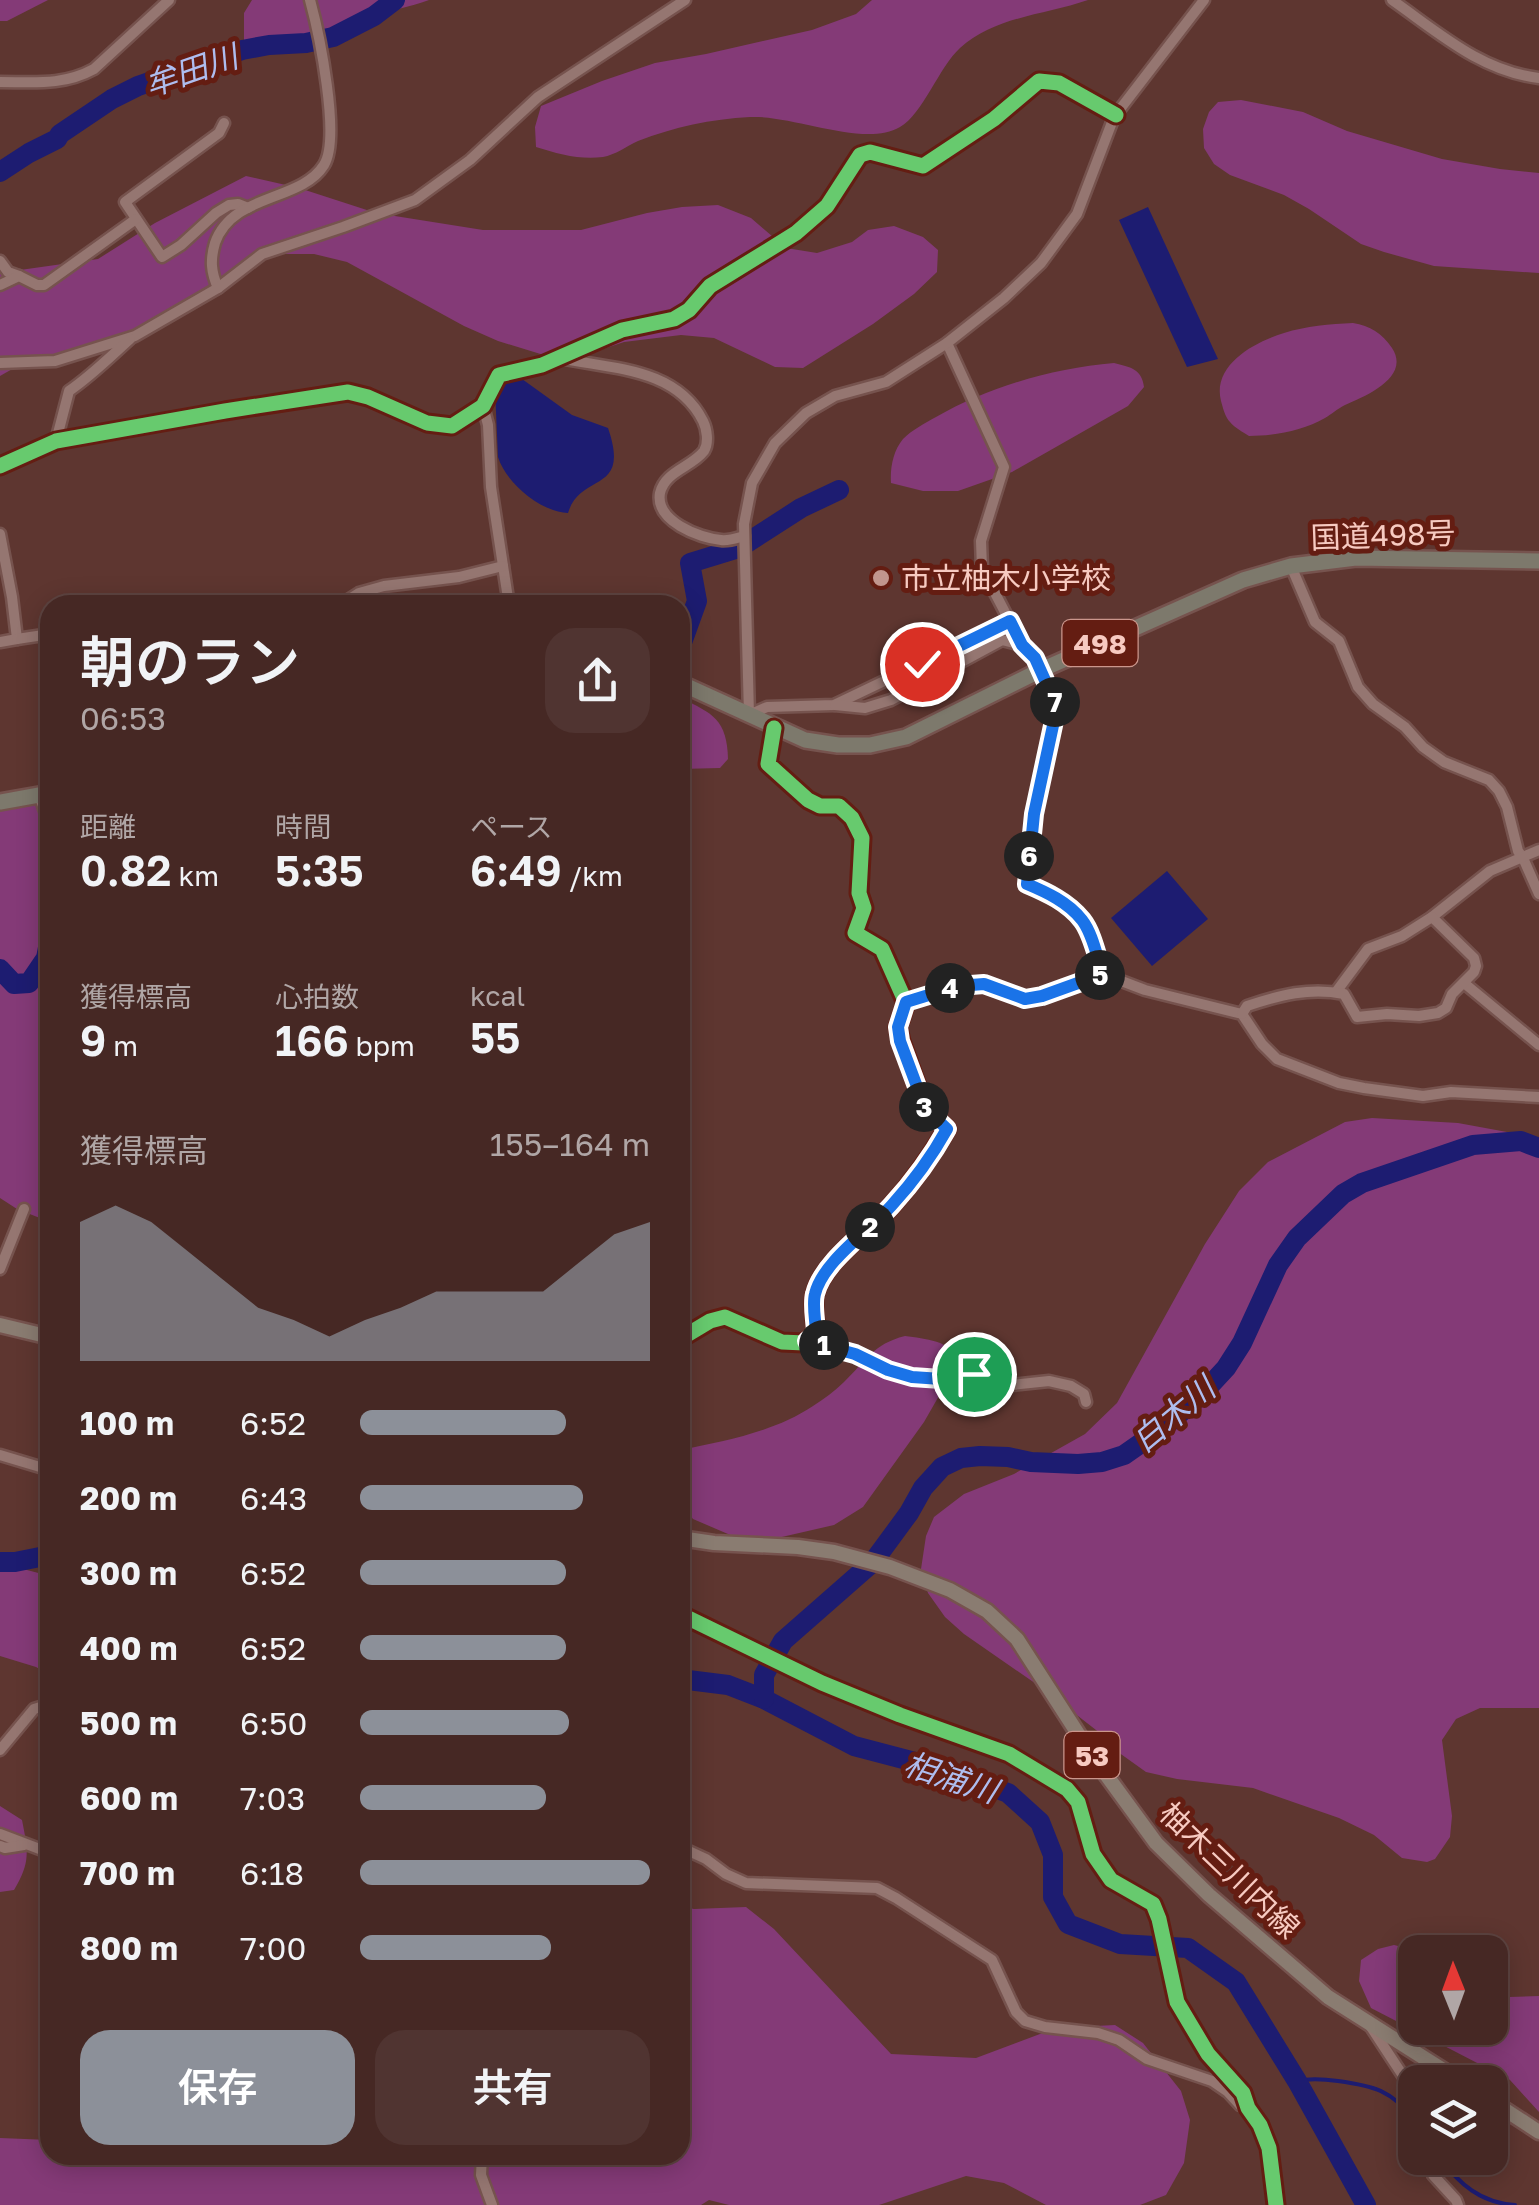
<!DOCTYPE html>
<html lang="ja">
<head>
<meta charset="utf-8">
<style>
  :root { --surface:#462824; --page:#503431; --text:#f1f3f6; --muted:#b0a6a6; --line:#5e4441; --accent:#8c9099 }
  body { margin:0; font-family:"Golos Text","Noto Sans JP",sans-serif; background:var(--page); color:var(--text); height:100vh; display:flex; flex-direction:column; font-size:38px; white-space:nowrap }
  * { box-sizing:border-box; margin:0 }
  p { font-size:32px; color:var(--muted) }
  .icon { flex:none; width:55px; height:55px; fill:none; stroke:currentColor; stroke-width:2; stroke-linecap:round; stroke-linejoin:round }
  .map { position:relative; flex:1; overflow:hidden }
  .sheet { position:absolute; left:40px; top:595px; width:650px; height:1570px; display:flex; flex-direction:column; background:var(--surface); border-radius:30px; box-shadow:0 5px 25px #0003,0 0 0 2px var(--line) }
  .sheet>* { flex:none }
  .needle { width:65px; rotate:359deg }
  .fabs { position:absolute; left:1398px; top:1935px; display:grid; gap:20px }
  .fabs a { display:grid; place-items:center; width:110px; height:110px; border-radius:20px; background:var(--surface); box-shadow:0 5px 25px #0003,0 0 0 2px var(--line); font-size:50px }
  .pin { position:absolute; display:grid; place-items:center; width:85px; height:85px; color:#fff; margin:-42px; border:5px solid #fff; border-radius:50%; box-shadow:0 2px 10px #0007 }
  .km { position:absolute; width:50px; height:50px; margin:-25px; border-radius:50%; background:#222; color:#fff; font-size:28px; line-height:50px; text-align:center }
  .round { display:grid; place-items:center; flex:none; width:105px; height:105px; border-radius:30px; background:var(--page) }
  .headline { display:flex; align-items:center; justify-content:space-between; height:170px; padding:0 40px }
  h1 { font-size:55px; font-weight:600; line-height:75px }
  .metrics { display:grid; grid-template-columns:repeat(3,1fr); gap:15px; height:170px; padding:10px 40px }
  .metrics div { display:grid; align-content:center }
  .metrics b { font-size:42px; font-weight:600 }
  .metrics small { font-size:28px; font-weight:400 }
  .metrics p { font-size:28px }
  .chart { height:280px; padding:20px 40px }
  .chart p { display:flex; justify-content:space-between }
  .chart svg { width:100%; height:180px; margin-top:10px; fill:var(--accent); opacity:.7 }
  .cta { display:flex; gap:20px; margin-top:auto; padding:20px 40px }
  .cta a { flex:1; height:115px; border-radius:30px; background:var(--accent); color:#fff; font-size:40px; font-weight:600; line-height:115px; text-align:center }
  .cta a+a { background:var(--page); color:var(--text) }
  ul { padding:0 40px; list-style:none; font-size:32px }
  li { display:grid; grid-template-columns:160px 120px 1fr; align-items:center; height:75px }
  li i { height:25px; border-radius:12px; background:var(--accent) }
  .map>svg:first-child { display:block }
</style>
</head>
<body>
<div class="map">
<svg width="1539" height="2205" viewBox="0 0 1539 2205">
  <rect width="100%" height="100%" fill="#5e3630"/>
  <g fill="#843a77">
    <path d="M0,0H48L7,21H0Z"/>
    <path d="M252,0H429C410,7 389,10 369,18C352,25 337,36 321,43C301,51 263,49 244,41V13Z"/>
    <path d="M872,0H1088C1045,15 996,16 960,48C939,67 923,114 900,127C864,148 794,115 750,117C711,119 674,127 638,141C627,146 615,155 603,157C580,160 558,154 536,147L535,127L541,106L602,81L655,63L706,54L812,30L856,14Z"/>
    <path d="M1241,100L1303,112L1347,131L1442,159L1500,169L1539,173V273L1434,266L1384,252L1361,244L1309,209L1284,195L1230,175L1214,164L1204,148L1203,129L1209,112L1218,102Z"/>
    <path d="M246,176L299,188L376,213L483,230H581L647,213L682,207L718,205L751,218L786,248L817,253L852,242L868,230L894,226L923,237L938,250L937,272L914,294L873,324L803,368L775,367L714,338L681,335L624,342L591,353L560,360L498,341L464,326L347,262L314,254H277L243,263L174,317L76,352L45,356L21,364L0,376V269L20,270L98,259L155,223Z"/>
    <path d="M1353,323C1370,326 1382,333 1392,348C1411,377 1366,396 1345,405C1337,409 1332,414 1325,418C1303,431 1273,436 1249,436C1243,432 1235,428 1230,422C1225,417 1223,408 1221,401C1212,365 1254,342 1284,333C1306,326 1330,324 1353,323Z"/>
    <path d="M1114,363C1130,367 1142,369 1144,387L1128,406L1012,472L958,491H923L891,483C890,468 893,451 903,439C912,430 925,423 936,417C989,387 1053,368 1114,363Z"/>
    <path d="M680,698C713,713 727,720 728,759L720,768L680,769Z"/>
    <path d="M50,788V1222L17,1209L0,1198V797Z"/>
    <path d="M1372,1118L1458,1123L1539,1138V1708H1480L1456,1719L1442,1740L1452,1816L1450,1837L1435,1859L1427,1862L1402,1858L1374,1835L1339,1818L1253,1788L1177,1779L1146,1772L1118,1752L1105,1737L1042,1688L964,1634L945,1617L928,1593L921,1569L926,1536L934,1517L964,1494L1014,1474L1085,1434L1117,1403L1205,1244L1239,1191L1268,1162L1345,1122Z"/>
    <path d="M905,1336C925,1339 951,1340 959,1361L924,1422L863,1507L834,1525L773,1539L735,1537L693,1519L680,1502V1450C725,1441 774,1432 813,1406C824,1399 835,1391 844,1382C866,1361 873,1344 905,1336Z"/>
    <path d="M0,1563L50,1576V1675L36,1667L0,1656Z"/>
    <path d="M0,1806L22,1820C28,1851 31,1862 14,1890L0,1892Z"/>
    <path d="M680,1906L694,1909L746,1907L774,1929L891,2054L976,2058L1056,2028L1115,2025L1143,2043L1181,2091L1190,2120L1184,2163L1166,2195L1140,2205H1046L1004,2183L966,2176L879,2205H729L709,2200L701,2205H0V2138L50,2140V2155H680Z"/>
    <path d="M1394,1945L1423,1952H1415V2028H1490V1988L1509,1997L1539,1996V2112L1510,2080L1371,2008L1359,1981L1361,1960L1378,1949Z"/>
  </g>
  <g fill="#1d1c71">
    <path d="M1148,207L1218,359L1187,367L1119,220Z"/>
    <path d="M512,375L522,379L572,415L608,428C631,495 581,471 568,513C541,512 506,483 498,457L495,389L498,380Z"/>
    <path d="M1167,871L1208,919L1152,966L1111,918Z"/>
  </g>
  <g fill="none" stroke-linecap="round" stroke-linejoin="round">
    <g stroke="#1d1c71" stroke-width="4">
      <path d="M1297,2081C1311,2078 1323,2079 1338,2081C1374,2086 1391,2090 1415,2120"/>
      <path d="M1440,2158C1459,2184 1481,2203 1515,2205"/>
    </g>
    <g stroke="#1d1c71" stroke-width="20">
      <path d="M0,172L29,153L57,139L60,134L112,99L138,86L242,50L269,45L306,43L333,37L374,16L395,0"/>
      <path d="M680,648L697,601L690,563L739,548L801,508L839,490"/>
      <path d="M0,969L14,984L29,983L46,958L50,937"/>
      <path d="M0,1562H15L50,1555"/>
      <path d="M680,1679L728,1685L764,1699L854,1746L949,1771L1008,1793L1040,1822L1053,1855V1897L1068,1924L1120,1944L1188,1948L1236,1982L1297,2081L1366,2205"/>
      <path d="M764,1699V1675L783,1641L873,1562L909,1513L923,1488L942,1467L961,1458L980,1456L1008,1457L1031,1462L1078,1464L1102,1462L1124,1455L1164,1427L1202,1394L1226,1368L1242,1343L1278,1265L1297,1238L1343,1194L1362,1183L1473,1145L1521,1141L1539,1148"/>
    </g>
    <g stroke="#76534e" stroke-width="15">
      <g id="minor">
        <path d="M1392,0C1439,33 1481,71 1539,78"/>
        <path d="M0,82C33,82 63,86 94,69L169,0"/>
        <path d="M224,123L219,133L125,202L162,257L181,245L216,213L229,205L238,204L248,208"/>
        <path d="M0,261L8,272L19,276"/>
        <path d="M0,285L19,276L37,285H44L136,219"/>
        <path d="M218,288C211,272 210,260 215,243C232,193 301,202 324,165C341,138 319,33 310,0"/>
        <path d="M947,343L1004,467L981,541L982,568L1022,645L1035,658L1057,707L1034,814L1027,884C1046,892 1068,902 1082,920C1093,934 1097,958 1103,974"/>
        <path d="M560,358C610,369 676,367 703,421C707,429 709,443 704,451C692,467 665,471 660,493C655,521 699,538 721,540C729,541 737,538 744,536"/>
        <path d="M0,363L55,361L135,336L218,288L262,254L343,227L415,200L470,160L538,97L685,0"/>
        <path d="M483,406L488,425L491,487L509,605"/>
        <path d="M56,441L69,391C91,376 110,357 130,339"/>
        <path d="M0,466L56,441L225,411L348,392L368,397L427,423L452,426L483,406L499,375L542,365L622,330L674,319L689,310L710,286L796,233L827,206L860,155L870,152L923,166L994,119L1039,81L1059,83L1116,115"/>
        <path d="M0,534L12,597L17,639L0,642"/>
        <path d="M1291,566L1315,622L1339,641L1358,687L1373,704L1405,727L1423,747L1444,762L1489,780L1499,791L1507,807L1518,851L1523,858L1539,894"/>
        <path d="M219,605H229"/>
        <path d="M340,605L359,593L384,586L459,577L503,566"/>
        <path d="M1010,621L834,705L767,707L749,715L744,524L752,483L775,443L806,413L835,396L886,382L947,343L1004,298L1041,263L1077,214L1114,117L1204,0"/>
        <path d="M17,639L50,634"/>
        <path d="M835,705L865,708L891,700L1002,640L1022,645"/>
        <path d="M39,795L46,814L50,817"/>
        <path d="M1464,983L1539,1045"/>
        <path d="M1336,992L1368,949L1402,936L1432,917L1490,871L1539,850"/>
        <path d="M906,1003L959,986L984,985L1025,999L1042,997L1103,974L1145,990L1242,1014L1262,1044L1277,1059L1339,1083L1364,1088L1423,1096L1451,1092L1539,1097"/>
        <path d="M1242,1014L1247,1006C1280,995 1310,987 1344,994L1357,1017L1387,1014L1419,1016L1438,1013L1446,1008L1452,994L1474,972L1476,966L1474,958L1432,917"/>
        <path d="M0,1269L24,1209"/>
        <path d="M680,1339L710,1321L725,1317L782,1342L804,1343L816,1334C816,1322 812,1305 815,1294C823,1261 870,1230 892,1205C913,1182 931,1156 947,1129L925,1108L901,1041L898,1027L906,1003L882,949L855,933L864,908L859,893L862,838L852,818L839,806H820L808,800L768,764L774,728"/>
        <path d="M807,1341L855,1354L887,1370L912,1377L941,1379L977,1374L1012,1385L1049,1381L1071,1386L1084,1394L1086,1402"/>
        <path d="M0,1455L50,1470"/>
        <path d="M680,1614L822,1683L900,1715L1009,1754L1067,1789L1078,1802L1093,1854L1111,1880L1153,1904L1159,1919L1177,2002L1208,2054L1243,2093L1248,2108L1260,2125L1269,2148L1276,2205"/>
        <path d="M0,1750L34,1709L50,1704"/>
        <path d="M0,1834L50,1853"/>
        <path d="M0,1846L5,1848L24,1845"/>
        <path d="M680,1847L706,1859L726,1874L746,1883L877,1888L896,1898L992,1960L1016,2012L1025,2021L1045,2027L1098,2033L1119,2040L1147,2059L1212,2081L1228,2092L1240,2105L1248,2108"/>
        <path d="M1371,2027L1415,2094"/>
        <path d="M482,2155L481,2175L492,2205"/>
        <path d="M1435,2158L1433,2175L1456,2200L1458,2205"/>
      </g>
    </g>
    <g stroke="#76534e" stroke-width="19">
      <g id="major">
        <path d="M0,1325L50,1337"/>
        <path d="M680,1538L714,1543L798,1547L834,1552L890,1567L950,1590L987,1611L1017,1639L1091,1754L1156,1843L1209,1895L1328,1997L1462,2082"/>
        <path d="M1490,2100L1539,2132"/>
      </g>
    </g>
    <g stroke="#76534e" stroke-width="20">
      <g id="highway">
        <path d="M680,683L805,740L838,745H870L906,737L1041,670L1243,580L1291,566L1356,558L1539,561"/>
        <path d="M0,802L50,793"/>
      </g>
    </g>
    <use href="#minor" stroke="#957671" stroke-width="10"/>
    <use href="#major" stroke="#8a7c71" stroke-width="14"/>
    <use href="#highway" stroke="#7d796c" stroke-width="15"/>
    <g stroke="#641d12" stroke-width="21">
      <g id="cycleway">
        <path d="M0,466L56,441L225,411L348,392L368,397L427,423L452,426L483,406L499,375L542,365L622,330L674,319L689,310L710,286L796,233L827,206L860,155L870,152L923,166L994,119L1039,81L1059,83L1116,115"/>
        <path d="M680,1339L710,1321L725,1317L782,1342L804,1343L816,1334C816,1322 812,1305 815,1294C823,1261 870,1230 892,1205C913,1182 931,1156 947,1129L925,1108L901,1041L898,1027L906,1003L882,949L855,933L864,908L859,893L862,838L852,818L839,806H820L808,800L768,764L774,728"/>
        <path d="M680,1614L822,1683L900,1715L1009,1754L1067,1789L1078,1802L1093,1854L1111,1880L1153,1904L1159,1919L1177,2002L1208,2054L1243,2093L1248,2108L1260,2125L1269,2148L1276,2205"/>
      </g>
    </g>
    <use href="#cycleway" stroke="#67ca6e" stroke-width="15"/>
  </g>
  <g fill="none" stroke-linecap="round" stroke-linejoin="round">
    <g stroke="#fff" stroke-width="20">
      <path id="route" d="M922,664L1010,621L1022,645L1035,658L1057,707L1034,814L1027,884C1046,892 1068,902 1082,920C1093,934 1097,958 1103,974L1042,996L1025,999L984,984L958,986L906,1002L898,1027L900,1041L925,1108L947,1129C932,1156 913,1182 892,1205C870,1230 823,1261 815,1294C812,1305 816,1322 816,1334L807,1341L855,1354L888,1370L912,1377L941,1379L974,1374"/>
    </g>
    <use href="#route" stroke="#1a73e8" stroke-width="12"/>
  </g>
  <circle fill="#c1968e" stroke="#641d12" stroke-width="4" cx="881" cy="578" r="10"/>
  <g text-anchor="middle" dominant-baseline="central" stroke-width="10" stroke-linejoin="round" paint-order="stroke">
    <g fill="#641d12" stroke="#cb968c" stroke-width="2.5">
      <rect x="1062.5" y="620" width="75" height="46" rx="8"/>
      <rect x="1064.5" y="1732" width="55" height="46" rx="8"/>
    </g>
    <g font-size="28" font-weight="bold" fill="#f7cac1">
      <text x="1100" y="643">498</text>
      <text x="1092" y="1755">53</text>
    </g>
    <g font-size="30" fill="#f7cac1" stroke="#641d12">
      <text transform="translate(1383 535) rotate(-2)">国道498号</text>
      <text transform="translate(1230 1870) rotate(44)">柚木三川内線</text>
    </g>
    <g font-size="30" fill="#f7cac1" stroke="#641d12" text-anchor="start">
      <text x="901" y="578">市立柚木小学校</text>
    </g>
    <g font-size="32" font-style="italic" fill="#aebdef" stroke="#641d12">
      <text transform="translate(191 70) rotate(-19)">牟田川</text>
      <text transform="translate(1173 1414) rotate(-40)">白木川</text>
      <text transform="translate(951 1777) rotate(18)">相浦川</text>
    </g>
  </g>
</svg>
<div class="fabs">
<a><svg class="needle" viewBox="-14 -14 28 28"><path d="M0-13l5 13h-10z" fill="#e53935"/><path d="M0 13l5-13h-10z" fill="#b0a6a6"/></svg></a>
<a><svg class="icon" aria-label="layers" viewBox="0 0 24 24"><path d="M12 4l9 5-9 5-9-5zM3 14l9 5 9-5"/></svg></a>
</div>
<div class="pin" style="left:974px;top:1374px;background:#1e9e55"><svg class="icon" aria-label="arrive" viewBox="0 0 24 24"><path d="M6 21V4h12l-3 4 3 4H6"/></svg></div>
<div class="pin" style="left:922px;top:664px;background:#d93025"><svg class="icon" aria-label="check" viewBox="0 0 24 24"><path d="M5 12l5 5 9-10"/></svg></div>
<b class="km" style="left:824px;top:1345px">1</b>
<b class="km" style="left:870px;top:1227px">2</b>
<b class="km" style="left:924px;top:1107px">3</b>
<b class="km" style="left:950px;top:988px">4</b>
<b class="km" style="left:1100px;top:975px">5</b>
<b class="km" style="left:1029px;top:856px">6</b>
<b class="km" style="left:1055px;top:702px">7</b>
<section class="sheet">
<div class="headline"><div><h1>朝のラン</h1><p>06:53</p></div><a class="round"><svg class="icon" aria-label="share" viewBox="0 0 24 24"><path d="M12 15V3M7 8l5-5 5 5M5 13v7h14v-7"/></svg></a></div>
<div class="metrics">
<div><p>距離</p><b>0.82<small> km</small></b></div>
<div><p>時間</p><b>5:35</b></div>
<div><p>ペース</p><b>6:49<small> /km</small></b></div>
</div>
<div class="metrics">
<div><p>獲得標高</p><b>9<small> m</small></b></div>
<div><p>心拍数</p><b>166<small> bpm</small></b></div>
<div><p>kcal</p><b>55</b></div>
</div>
<div class="chart"><p><span>獲得標高</span>155–164 m</p>
<svg viewBox="0 0 160 44" preserveAspectRatio="none"><path d="M0 44V10L10 6L20 10L30 17L40 24L50 31L60 34L70 38L80 34L90 31L100 27L110 27L120 27L130 27L140 20L150 13L160 10V44z"/></svg>
</div>
<ul>
<li><b>100 m</b>6:52<i style="width:71%"></i></li>
<li><b>200 m</b>6:43<i style="width:77%"></i></li>
<li><b>300 m</b>6:52<i style="width:71%"></i></li>
<li><b>400 m</b>6:52<i style="width:71%"></i></li>
<li><b>500 m</b>6:50<i style="width:72%"></i></li>
<li><b>600 m</b>7:03<i style="width:64%"></i></li>
<li><b>700 m</b>6:18<i style="width:100%"></i></li>
<li><b>800 m</b>7:00<i style="width:66%"></i></li>
</ul>
<div class="cta"><a>保存</a><a>共有</a></div>
</section>
</div>
</body>
</html>
